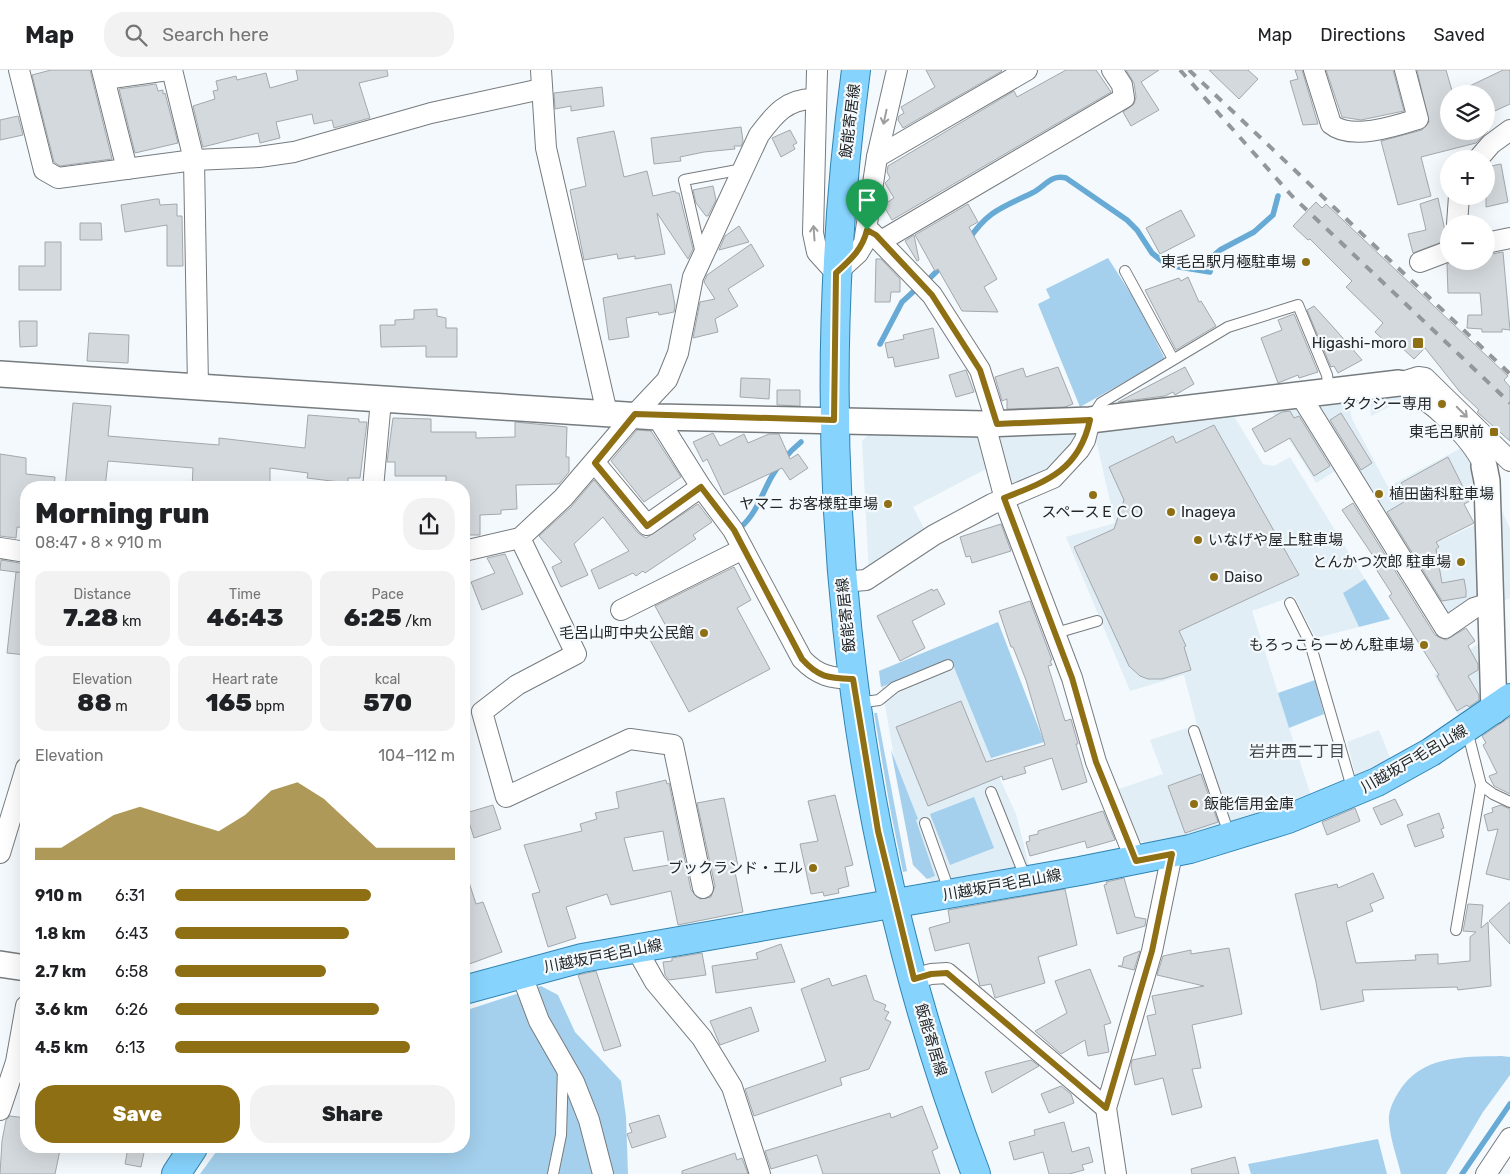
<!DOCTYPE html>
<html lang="en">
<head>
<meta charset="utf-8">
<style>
  :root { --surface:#fff; --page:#f2f2f2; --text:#202124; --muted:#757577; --line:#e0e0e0; --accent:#8e6f13 }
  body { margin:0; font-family:Rubik,"Noto Sans JP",sans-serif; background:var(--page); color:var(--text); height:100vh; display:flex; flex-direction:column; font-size:19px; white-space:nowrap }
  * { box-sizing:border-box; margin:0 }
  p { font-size:16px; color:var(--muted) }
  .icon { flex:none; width:28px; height:28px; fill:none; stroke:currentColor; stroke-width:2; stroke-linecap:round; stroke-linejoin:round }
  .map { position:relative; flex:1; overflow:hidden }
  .drawer { position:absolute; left:20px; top:411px; width:450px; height:672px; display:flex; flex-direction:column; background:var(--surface); border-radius:20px; box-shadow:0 5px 20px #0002 }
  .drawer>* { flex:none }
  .tools { position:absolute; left:1440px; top:15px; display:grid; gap:10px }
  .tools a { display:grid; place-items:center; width:55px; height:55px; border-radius:50%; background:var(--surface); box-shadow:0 5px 20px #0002; font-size:25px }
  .pin { position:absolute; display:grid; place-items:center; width:42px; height:42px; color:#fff; margin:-51px -21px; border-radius:50% 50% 50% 0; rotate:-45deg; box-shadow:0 0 5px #0007 }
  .pin .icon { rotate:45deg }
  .round { display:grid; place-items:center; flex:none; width:52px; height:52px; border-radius:20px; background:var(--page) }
  .head { display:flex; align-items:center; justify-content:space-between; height:85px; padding:0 15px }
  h1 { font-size:28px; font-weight:800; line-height:38px }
  .figures { display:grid; grid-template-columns:repeat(3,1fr); gap:8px; height:85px; padding:5px 15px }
  .figures div { display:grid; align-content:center; border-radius:12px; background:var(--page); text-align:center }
  .figures b { font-size:25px; font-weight:800 }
  .figures small { font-size:14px; font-weight:400 }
  .figures p { font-size:14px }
  .chart { height:140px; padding:10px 15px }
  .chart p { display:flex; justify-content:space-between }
  .chart svg { width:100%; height:90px; margin-top:5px; fill:var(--accent); opacity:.7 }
  .button { display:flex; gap:10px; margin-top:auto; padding:10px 15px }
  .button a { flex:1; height:58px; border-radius:20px; background:var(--accent); color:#fff; font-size:20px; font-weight:800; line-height:58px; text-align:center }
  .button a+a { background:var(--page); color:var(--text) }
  ul { padding:0 15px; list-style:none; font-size:16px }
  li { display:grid; grid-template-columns:80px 60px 1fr; align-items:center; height:38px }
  li i { height:12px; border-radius:6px; background:var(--accent) }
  header { display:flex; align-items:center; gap:30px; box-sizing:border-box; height:70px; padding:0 25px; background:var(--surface); border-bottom:1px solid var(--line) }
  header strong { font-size:24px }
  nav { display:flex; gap:28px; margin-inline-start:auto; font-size:18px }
  .search { width:350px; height:45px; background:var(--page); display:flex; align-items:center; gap:12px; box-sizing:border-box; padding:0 18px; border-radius:20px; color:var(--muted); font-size:19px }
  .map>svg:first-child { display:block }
</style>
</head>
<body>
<header>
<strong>Map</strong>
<div class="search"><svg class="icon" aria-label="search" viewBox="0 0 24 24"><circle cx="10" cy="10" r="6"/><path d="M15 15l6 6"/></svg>Search here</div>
<nav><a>Map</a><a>Directions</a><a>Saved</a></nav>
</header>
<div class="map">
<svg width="1510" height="1104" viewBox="0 0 1510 1104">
  <rect width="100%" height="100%" fill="#f3f9fd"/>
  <g fill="#e1eef6">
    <path d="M1410,325L1411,326L1371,346L1370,328Z"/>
    <path d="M1348,329L1352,349L1388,417L1463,377L1470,383L1474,416L1429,442L1443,470L1477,454L1480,528L1446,551L1314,333Z"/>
    <path d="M1296,334L1340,398L1316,413L1270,338Z"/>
    <path d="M1232,343L1263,394L1274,396L1290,387L1365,509L1343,523L1359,557L1316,568L1294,526L1252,541L1311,726L1231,753L1197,655L1184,605L1130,621L1066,467L1115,453L1094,361Z"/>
    <path d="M872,362L979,366L992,396L913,437L928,466L869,503L862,371Z"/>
    <path d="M1082,362L1050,404L1007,423L993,367Z"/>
    <path d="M1497,429L1510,459V528L1500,533Z"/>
    <path d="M998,552L1044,672L991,689L1016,744L1029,795L932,812L913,795L879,601Z"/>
    <path d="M1482,571L1484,635L1461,649L1434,605Z"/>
    <path d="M1187,658L1221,756L1147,774L1134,768L1113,721L1163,704L1150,670Z"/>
    <path d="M1379,660L1391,690L1356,707L1347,672Z"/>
  </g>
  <g fill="#a4d0ed">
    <path d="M1108,188L1138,235L1165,289L1080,337L1038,234L1050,228L1046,219Z"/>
    <path d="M1365,509L1390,549L1359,557L1343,523Z"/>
    <path d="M998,552L1044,672L991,688L951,590L881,617L879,601Z"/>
    <path d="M1315,610L1324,644L1289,658L1278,623Z"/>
    <path d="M874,643H877L907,801L903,802L890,738Z"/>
    <path d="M891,680L918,749L916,750L935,806L927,809L913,795Z"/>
    <path d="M974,727L994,778L950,795L930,744Z"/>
    <path d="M541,916L558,925L575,962L621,1011L626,1047L628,1104H200L219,1078H464V941Z"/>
    <path d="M1501,986L1510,987V1005L1483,1042L1446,1104H1401C1397,1087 1390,1069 1389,1051C1388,1042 1393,1031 1398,1023C1421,985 1462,987 1501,986Z"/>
    <path d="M1378,1069L1387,1104H1251L1248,1094Z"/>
  </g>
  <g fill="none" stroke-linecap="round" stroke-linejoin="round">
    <g stroke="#67aad5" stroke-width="5.5">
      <path d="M969,169C989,140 1002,138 1032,123C1045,117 1050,104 1066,108L1127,150L1137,160L1152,183L1167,195L1210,202L1213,186L1220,180L1254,162L1273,145L1278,126"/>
      <path d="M929,209L943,195"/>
      <path d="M880,274L902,232L914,221"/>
      <path d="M741,457C757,443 762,423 772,406C780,392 789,382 801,372"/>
      <path d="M1462,1104L1510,1034"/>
    </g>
  </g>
  <g fill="#d4d9dd" stroke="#a3a8ac" fill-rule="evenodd">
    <path d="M51,0H90L112,89L60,96L54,92L32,5Z"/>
    <path d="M296,0H387L388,6L359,13L370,48L334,58L332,50L314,54L312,44L276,52L280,68L260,73L258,63L203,77L193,36L215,29L213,21L218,20L216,11L236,6L237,10L266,3L270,18L298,10Z"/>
    <path d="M926,0H1001L1002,1L903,58L898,50L899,46L904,43L901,37L935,17Z"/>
    <path d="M1066,0H1096L1111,22L892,150L883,135L894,128L885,113L890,108L887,102L888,96L1014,21L1017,27Z"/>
    <path d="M1126,0H1159L1141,12L1159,40L1131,56L1123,42L1134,34L1136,27L1134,13Z"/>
    <path d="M1209,0H1248L1258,9L1239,29Z"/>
    <path d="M1295,0H1302L1318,54L1303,55L1290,11L1298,9Z"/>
    <path d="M1326,0H1393L1404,41L1361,50L1342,47Z"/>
    <path d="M1417,0H1446L1453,24L1503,0H1510V34L1486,45V24H1449V61H1488L1476,73L1421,87L1431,126L1398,135L1381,71L1422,60L1429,52Z"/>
    <path d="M156,14L158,21L163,20V24L165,23L178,73L135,83L119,19Z"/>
    <path d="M602,17L604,36L571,41V36L555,39L554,23Z"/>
    <path d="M18,46L23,65L0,70V50Z"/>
    <path d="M741,57L743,71L741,76H734L735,79L704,82L680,87L681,91L654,94L651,68Z"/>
    <path d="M790,60L797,73L793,75L795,79L781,87L772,68Z"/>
    <path d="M614,61L624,107L647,101L653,126L675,121L676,123H679L693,179L688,189L657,143L665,184L635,189V186L618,189L617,184L584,190L570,120L586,116L577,68Z"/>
    <path d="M1501,94L1508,132L1486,137V97Z"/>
    <path d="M713,116L716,130L708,146H706L696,133L693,120Z"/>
    <path d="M1438,128L1447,170L1413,183L1408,164L1426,160L1420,134Z"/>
    <path d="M156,129H159L160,135L177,134V146H182L183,196H167V155L125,162L121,135Z"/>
    <path d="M1316,132L1322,138L1326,134L1508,306L1504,310L1510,317V371L1477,342L1479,340L1460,322L1425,278L1414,289L1399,275L1394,280L1375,262L1383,253L1346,217L1352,211L1310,169L1308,170L1293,156Z"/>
    <path d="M968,134L978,152L969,157L997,209L984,217L998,242L962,241L938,199L935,201L915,165Z"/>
    <path d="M1181,140L1195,166L1160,184L1146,158Z"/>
    <path d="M80,153H101L102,170H80Z"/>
    <path d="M739,156L749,172L719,180L725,166Z"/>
    <path d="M914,165L919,190L917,191L905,171Z"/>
    <path d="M45,172H61V220H19V196H45Z"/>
    <path d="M751,174L764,196L728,219L738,236L715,249L718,262L693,268L700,232L715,229L704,212L707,205Z"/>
    <path d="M1503,182L1510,260L1502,259V262H1482V259L1467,258L1468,245H1482L1480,223H1448L1447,194L1454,191H1486V185Z"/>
    <path d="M876,189H881L900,209V222H891L890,232H875Z"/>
    <path d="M1188,207L1199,232L1201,231L1216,256L1176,280L1145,220L1179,208L1181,211Z"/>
    <path d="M671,214L675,235L674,242L659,245L658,242L626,248L629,267L609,270L603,228Z"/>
    <path d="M1314,236L1334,258L1362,290L1338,303L1334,296L1331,297L1307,240Z"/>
    <path d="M437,239V246L446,248V258H457V287H426V276L381,277L380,255H395V250L414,249V240Z"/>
    <path d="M1294,244L1318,302L1299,308L1298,305L1278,313L1261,268L1282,260L1278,250Z"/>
    <path d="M19,251H37V276L20,277Z"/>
    <path d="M933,258L939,288L895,297L893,287L888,288L885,273L904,269L903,265Z"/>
    <path d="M89,263L129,265L128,293L87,291Z"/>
    <path d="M1058,297L1073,334L1065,337L1007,339V329L1002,331L995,307L1023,298L1026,307Z"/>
    <path d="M1185,297L1194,314L1175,325L1173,322L1165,326L1118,332Z"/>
    <path d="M966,300L974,322L956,327L949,305Z"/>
    <path d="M741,308L770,309L769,329L740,327Z"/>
    <path d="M777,320H800V336L777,335Z"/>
    <path d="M73,333L111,336L108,366L219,375V368L305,378L308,345L359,349V352H367L360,408H348V413L307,408L308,403L270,398V418H192L193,398L108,391L105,418H65Z"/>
    <path d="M1290,341L1294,348L1299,346L1330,396L1314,406L1290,368L1265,382L1252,359L1282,342Z"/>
    <path d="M1341,343L1372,393L1361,400L1330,350Z"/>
    <path d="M393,348L431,349V362H476V368L515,367V352L567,357L566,387H569V402L559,414L516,415L517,439L501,440V444L480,445V465H464V418L446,415V406H395V392H387Z"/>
    <path d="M1214,355L1299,505L1179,561L1186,576L1184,577L1191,600L1162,609H1148L1140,606L1129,596L1074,477L1114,459L1124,430L1109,397L1173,366L1176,373Z"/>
    <path d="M637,360L651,361L681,407L644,432L611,391Z"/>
    <path d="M713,363L720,376L744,364L748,373L769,364H779L790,389L798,384L808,398L790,410L782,398L724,425L707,389L703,392L693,372Z"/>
    <path d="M0,384L26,388V404L55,407L54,418H26V458L17,457L16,468L0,466Z"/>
    <path d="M1448,387L1470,431L1464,434L1474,453L1436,472L1439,477L1436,479L1442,513L1464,509L1466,520V527L1442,531L1387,442L1409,429L1401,413Z"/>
    <path d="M594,410L638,463L646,468L698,434L712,452L693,465L696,469L645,503L643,501L636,506L633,503L599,519L591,500L629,481L603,447L574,474L588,505L561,517L552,497L562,492L539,466L571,437Z"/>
    <path d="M1353,433L1435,565L1446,570L1466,558L1475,571L1468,576L1478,594V600L1468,606L1479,625V630L1469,637L1467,635L1457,641L1437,606L1439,605L1389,526L1392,524L1376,499L1380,496L1342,440Z"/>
    <path d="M1001,454L1011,481L972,493L970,486L966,487L960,467Z"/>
    <path d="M505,484L523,524L482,540L471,512L495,503L487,488Z"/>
    <path d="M1,490L26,494V585L7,583L16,502L24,503L0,500Z"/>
    <path d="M734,497L751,530L737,538L770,599L689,642L649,568L667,558L655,536Z"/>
    <path d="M932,519L933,521L937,519L945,534L912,551L925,578L900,591L877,546Z"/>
    <path d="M1030,531L1052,590L1050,591L1052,595L1048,596L1065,651L1071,649L1078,674H1076L1087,712L1062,720L1052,688L1024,697L1026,703L1003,710L1002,706L928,736L896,657L961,631L986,692L1045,675L1026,610L1013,577H1011L999,541Z"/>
    <path d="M1510,647V724L1494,716L1489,706L1497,703L1483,675L1486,673L1482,666Z"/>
    <path d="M1201,704L1218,752L1185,763L1168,716Z"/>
    <path d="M666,710L667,714L669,713L691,820L700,829L711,827L715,816L697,733L724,728L738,796L734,797L743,842L678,855L671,821L611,835L607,824L566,837L576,868L548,877L532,824L540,822L524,775L582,761L580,754L597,749L595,743L619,738L616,722ZM663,761L669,795L633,801L624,768Z"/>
    <path d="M835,725L853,795L845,797L849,816L838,819L839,823L824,826L823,822L811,824L800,774L818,771L808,731Z"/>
    <path d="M1395,729L1403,745L1381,755L1373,738Z"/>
    <path d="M493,735L501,759L474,768L466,743Z"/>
    <path d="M1501,735L1510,739V810L1486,804L1498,759L1488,761L1484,745L1493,742L1492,738Z"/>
    <path d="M1355,738L1360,751L1327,765L1322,752Z"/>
    <path d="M1103,741L1115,770L1087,778L1085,771L1030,786L1026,772L1030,771L1029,766L1038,764V761Z"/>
    <path d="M1439,743L1444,758L1441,759L1444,767L1415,777L1407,755Z"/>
    <path d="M1373,803L1384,828L1370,834L1373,841L1346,852L1356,893L1416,890L1415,885L1438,884V894L1470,891V867L1476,862L1463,861L1468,834L1483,835L1481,858L1488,852L1491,916L1458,920L1457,917L1362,920L1364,931L1321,940L1316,912L1295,824L1337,814L1338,818Z"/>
    <path d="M467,806L476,834L483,832L502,882L464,896V807Z"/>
    <path d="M1124,808L1135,847L1146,849L1145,856L1117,864L1104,815L1107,814L1106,812Z"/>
    <path d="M1065,819L1077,875L1038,887L1045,913L995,928L991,914L980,916L969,873L935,881L929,858L950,852L948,840Z"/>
    <path d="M1510,832V874L1489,851Z"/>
    <path d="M781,874L795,912L716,923L712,896L758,889L756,883Z"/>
    <path d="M1229,878L1242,944L1192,955L1201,998L1192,999L1202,1037L1172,1045L1163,1008L1135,1015L1131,996L1132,990L1156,985L1147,946L1156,944L1152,926L1204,916L1157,905L1163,886L1191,880V884Z"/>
    <path d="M1140,881L1134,900L1118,896H1122L1124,887Z"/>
    <path d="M702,883L706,905L669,910L665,905L663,892L672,891V888Z"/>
    <path d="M1090,899L1111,953L1104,955L1109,982L1088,986L1085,970L1061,984L1035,961L1067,943L1055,911Z"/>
    <path d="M596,901L621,976L604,981L578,905Z"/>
    <path d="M866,905L874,930L886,935L884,940L889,942L885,949L891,952L869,999L840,1008L842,1015L754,1046L745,1019L826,991L801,919L829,908L832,916Z"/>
    <path d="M751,937L759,961L720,975L710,951Z"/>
    <path d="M1031,990L1039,996L992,1023L985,1002Z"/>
    <path d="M1061,1016L1071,1024L1074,1033L1049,1043L1041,1024Z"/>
    <path d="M922,1036L938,1078L932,1081L940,1104H823L817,1085L771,1099L765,1081L890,1043L891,1048Z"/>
    <path d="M659,1045L666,1067L632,1078L627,1064L632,1062L629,1054Z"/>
    <path d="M10,1046L26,1048V1078L60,1080L55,1104H0L2,1071L6,1050Z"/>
    <path d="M1064,1052L1072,1082L1089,1077L1093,1092L1082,1095L1084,1100L1069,1104H1049L1043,1082L1014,1090L1009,1072L1035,1065L1034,1060Z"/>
    <path d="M128,1078H145L141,1097L125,1094Z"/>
    <path d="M735,1083L737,1090L742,1088L748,1104H682V1101Z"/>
    <path d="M1235,1087L1239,1104H1192L1191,1099Z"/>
  </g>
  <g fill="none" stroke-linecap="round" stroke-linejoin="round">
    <g stroke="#767b7e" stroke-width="12">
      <g id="service">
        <path d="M701,184L684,110L743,99"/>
        <path d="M1125,201L1173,289"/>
        <path d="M1092,347L1101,333L1228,257L1298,235L1327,305L1329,319"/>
        <path d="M1290,533L1310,573L1353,721"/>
        <path d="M1056,563L1097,551"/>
        <path d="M858,633L879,630L895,617L948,595"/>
        <path d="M1194,661L1230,767"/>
        <path d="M1481,715L1493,724L1510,732"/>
        <path d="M991,722L1026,809"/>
        <path d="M925,753L950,823"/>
        <path d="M1456,860L1481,715L1467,660"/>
        <path d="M553,1104L561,1065L563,998"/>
      </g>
    </g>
    <g stroke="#767b7e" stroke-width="22">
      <g id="minor">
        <path d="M19,0L44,100L58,108L194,90L259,87L294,82L431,43L541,19"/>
        <path d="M102,0L127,99"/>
        <path d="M172,0L194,90L198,316"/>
        <path d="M541,0L546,78L607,343"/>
        <path d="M817,0L813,163L817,182L836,203L858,183L864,173L877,87L897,0"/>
        <path d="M1314,0L1331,54C1351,71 1396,56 1418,49L1405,0"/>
        <path d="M105,9L168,0"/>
        <path d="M877,87L1027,0"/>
        <path d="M1478,89L1491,74L1510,60"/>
        <path d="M1457,154L1459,126"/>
        <path d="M871,162L932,225L980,300L997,354"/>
        <path d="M881,171L1124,28L1122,15L1112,0"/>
        <path d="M1486,173L1510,168"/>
        <path d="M1420,192L1449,181"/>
        <path d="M1399,313L1418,307L1425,308L1510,391"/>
        <path d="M1399,313C1429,329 1470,365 1484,396"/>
        <path d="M1299,323L1445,558L1474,538L1490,533"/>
        <path d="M657,347L701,417L733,460L802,589C818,606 831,608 853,609"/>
        <path d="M985,354L1007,437L1072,608L1096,692L1136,791"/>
        <path d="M595,393L647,455L701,417"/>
        <path d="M373,418L381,330"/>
        <path d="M520,468L576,584L517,615L482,642L506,727L630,669L673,675L703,818"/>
        <path d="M0,478L26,482"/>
        <path d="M464,481L520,468L563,428L635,344L667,310L678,283L693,207L759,65C774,45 787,28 815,29"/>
        <path d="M842,512L866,510L934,465L992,434L1053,408L1079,380L1085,370L1090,350"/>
        <path d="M621,540L743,479"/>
        <path d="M0,783L26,698"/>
        <path d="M637,880L655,912L702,968L732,1017L760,1104"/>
        <path d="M521,903L539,951L574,1012L589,1050L603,1104"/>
        <path d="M914,909L931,904L947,903L1106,1038"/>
        <path d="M0,1040L16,992L26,936"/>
        <path d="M1116,1104L1106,1038L1152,881L1172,784"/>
        <path d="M1486,1104L1510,1068"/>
      </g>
    </g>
    <g stroke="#767b7e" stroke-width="28">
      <g id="tertiary">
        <path d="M0,304L657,347L985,354L1090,350L1399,313"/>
        <path d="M1484,396L1487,411L1494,641"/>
        <path d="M0,894L26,898"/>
      </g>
    </g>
    <g stroke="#2f84b1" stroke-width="30">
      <g id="primary">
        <path d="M856,0C806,371 843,753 976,1104"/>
        <path d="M464,920L582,888L1080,801L1190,779L1288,749L1377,712L1431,682L1510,628"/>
        <path d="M176,1104L193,1078"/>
      </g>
    </g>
    <use href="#service" stroke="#fff" stroke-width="10"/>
    <use href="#minor" stroke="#fff" stroke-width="20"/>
    <use href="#tertiary" stroke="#fff" stroke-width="25"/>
    <use href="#primary" stroke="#86d3fd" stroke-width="28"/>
    <g stroke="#93979a" stroke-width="4" stroke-dasharray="9 9" stroke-linecap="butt">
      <path d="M1180,0L1292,126L1510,333"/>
      <path d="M1189,0L1510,304"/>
    </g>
  </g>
  <defs><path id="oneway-shaft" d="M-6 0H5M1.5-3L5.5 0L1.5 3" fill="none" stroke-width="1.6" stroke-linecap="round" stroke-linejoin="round" transform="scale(1.25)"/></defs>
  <g stroke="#9c9d9e">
    <use href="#oneway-shaft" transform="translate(885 47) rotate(102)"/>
    <use href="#oneway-shaft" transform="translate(814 163) rotate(-94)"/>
    <use href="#oneway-shaft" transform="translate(1462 342) rotate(45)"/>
  </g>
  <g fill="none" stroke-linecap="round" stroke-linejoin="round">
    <g stroke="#fff" stroke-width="10">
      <path id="route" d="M867,160L876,165L932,225L980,300L997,354L1090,350C1079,400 1048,411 1004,428L1072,608L1096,692L1136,791L1172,784L1152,881L1106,1038L947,903L931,904L914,909L878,761L853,609C829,608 819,608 802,589L734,460L701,417L647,456L595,393L635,344L834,350L836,203C851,189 862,180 867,160Z"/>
    </g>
    <use href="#route" stroke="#8e6f13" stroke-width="6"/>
  </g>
  <g fill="#8e6f13" stroke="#f3f9fd" stroke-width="2">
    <circle cx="1306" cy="192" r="5"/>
    <rect x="1412" y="267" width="12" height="12" rx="2.5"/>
    <circle cx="1442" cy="334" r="5"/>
    <rect x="1489" y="357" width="10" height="10" rx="2.5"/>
    <circle cx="1379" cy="424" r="5"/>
    <circle cx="1093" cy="425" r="5"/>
    <circle cx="888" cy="434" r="5"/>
    <circle cx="1171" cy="442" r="5"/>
    <circle cx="1198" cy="470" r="5"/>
    <circle cx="1461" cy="492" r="5"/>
    <circle cx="1214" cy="507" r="5"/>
    <circle cx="704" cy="563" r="5"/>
    <circle cx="1424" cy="575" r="5"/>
    <circle cx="1194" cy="734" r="5"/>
    <circle cx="813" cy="798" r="5"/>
  </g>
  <g text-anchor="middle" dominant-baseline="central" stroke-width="4.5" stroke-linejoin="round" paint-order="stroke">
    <g font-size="15" fill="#242627" stroke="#f3f9fd">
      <text transform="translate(850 51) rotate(-83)">飯能寄居線</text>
      <text transform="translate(846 545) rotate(-96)">飯能寄居線</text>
      <text transform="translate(1414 689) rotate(-30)">川越坂戸毛呂山線</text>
      <text transform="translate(1002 815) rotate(-10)">川越坂戸毛呂山線</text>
      <text transform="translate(603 886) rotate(-11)">川越坂戸毛呂山線</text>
      <text transform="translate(931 970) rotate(73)">飯能寄居線</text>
    </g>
    <g font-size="15" fill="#242627" stroke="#f3f9fd" text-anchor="end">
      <text x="1296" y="192">東毛呂駅月極駐車場</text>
      <text x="1407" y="273">Higashi-moro</text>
      <text x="1432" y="334">タクシー専用</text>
      <text x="1484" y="362">東毛呂駅前</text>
      <text x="1389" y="424" text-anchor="start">植田歯科駐車場</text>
      <text x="878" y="434">ヤマニ お客様駐車場</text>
      <text x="1093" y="442" text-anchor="middle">スペースＥＣＯ</text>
      <text x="1181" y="442" text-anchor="start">Inageya</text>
      <text x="1208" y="470" text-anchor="start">いなげや屋上駐車場</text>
      <text x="1451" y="492">とんかつ次郎 駐車場</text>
      <text x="1224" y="507" text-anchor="start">Daiso</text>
      <text x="694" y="563">毛呂山町中央公民館</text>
      <text x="1414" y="575">もろっこらーめん駐車場</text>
      <text x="1204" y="734" text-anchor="start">飯能信用金庫</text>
      <text x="803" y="798">ブックランド・エル</text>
    </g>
    <g font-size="16" fill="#454a4d" stroke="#f3f9fd">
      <text x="1297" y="681">岩井西二丁目</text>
    </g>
  </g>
</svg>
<div class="tools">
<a><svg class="icon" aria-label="layers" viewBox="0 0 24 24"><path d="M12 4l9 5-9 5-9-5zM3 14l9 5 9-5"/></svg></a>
<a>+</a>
<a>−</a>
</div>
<div class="pin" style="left:867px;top:160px;background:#1e9e55"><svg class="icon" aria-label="arrive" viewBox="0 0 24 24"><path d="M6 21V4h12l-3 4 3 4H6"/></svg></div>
<section class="drawer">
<div class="head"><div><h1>Morning run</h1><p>08:47 · 8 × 910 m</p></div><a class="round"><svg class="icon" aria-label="share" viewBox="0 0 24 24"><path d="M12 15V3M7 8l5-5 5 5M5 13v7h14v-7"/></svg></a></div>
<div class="figures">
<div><p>Distance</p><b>7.28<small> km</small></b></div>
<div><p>Time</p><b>46:43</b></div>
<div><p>Pace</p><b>6:25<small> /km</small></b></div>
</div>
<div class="figures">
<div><p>Elevation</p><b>88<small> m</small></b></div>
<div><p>Heart rate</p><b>165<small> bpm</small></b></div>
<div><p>kcal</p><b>570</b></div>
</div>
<div class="chart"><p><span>Elevation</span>104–112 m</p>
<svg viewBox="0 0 160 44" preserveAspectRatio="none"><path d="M0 44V38L10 38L20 30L30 22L40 18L50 22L60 26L70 30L80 22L90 10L100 6L110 14L120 26L130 38L140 38L150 38L160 38V44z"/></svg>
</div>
<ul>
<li><b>910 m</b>6:31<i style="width:70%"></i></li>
<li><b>1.8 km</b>6:43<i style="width:62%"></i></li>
<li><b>2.7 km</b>6:58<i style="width:54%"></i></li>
<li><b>3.6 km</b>6:26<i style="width:73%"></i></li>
<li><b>4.5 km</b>6:13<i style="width:84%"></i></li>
</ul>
<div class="button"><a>Save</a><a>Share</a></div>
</section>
</div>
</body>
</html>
